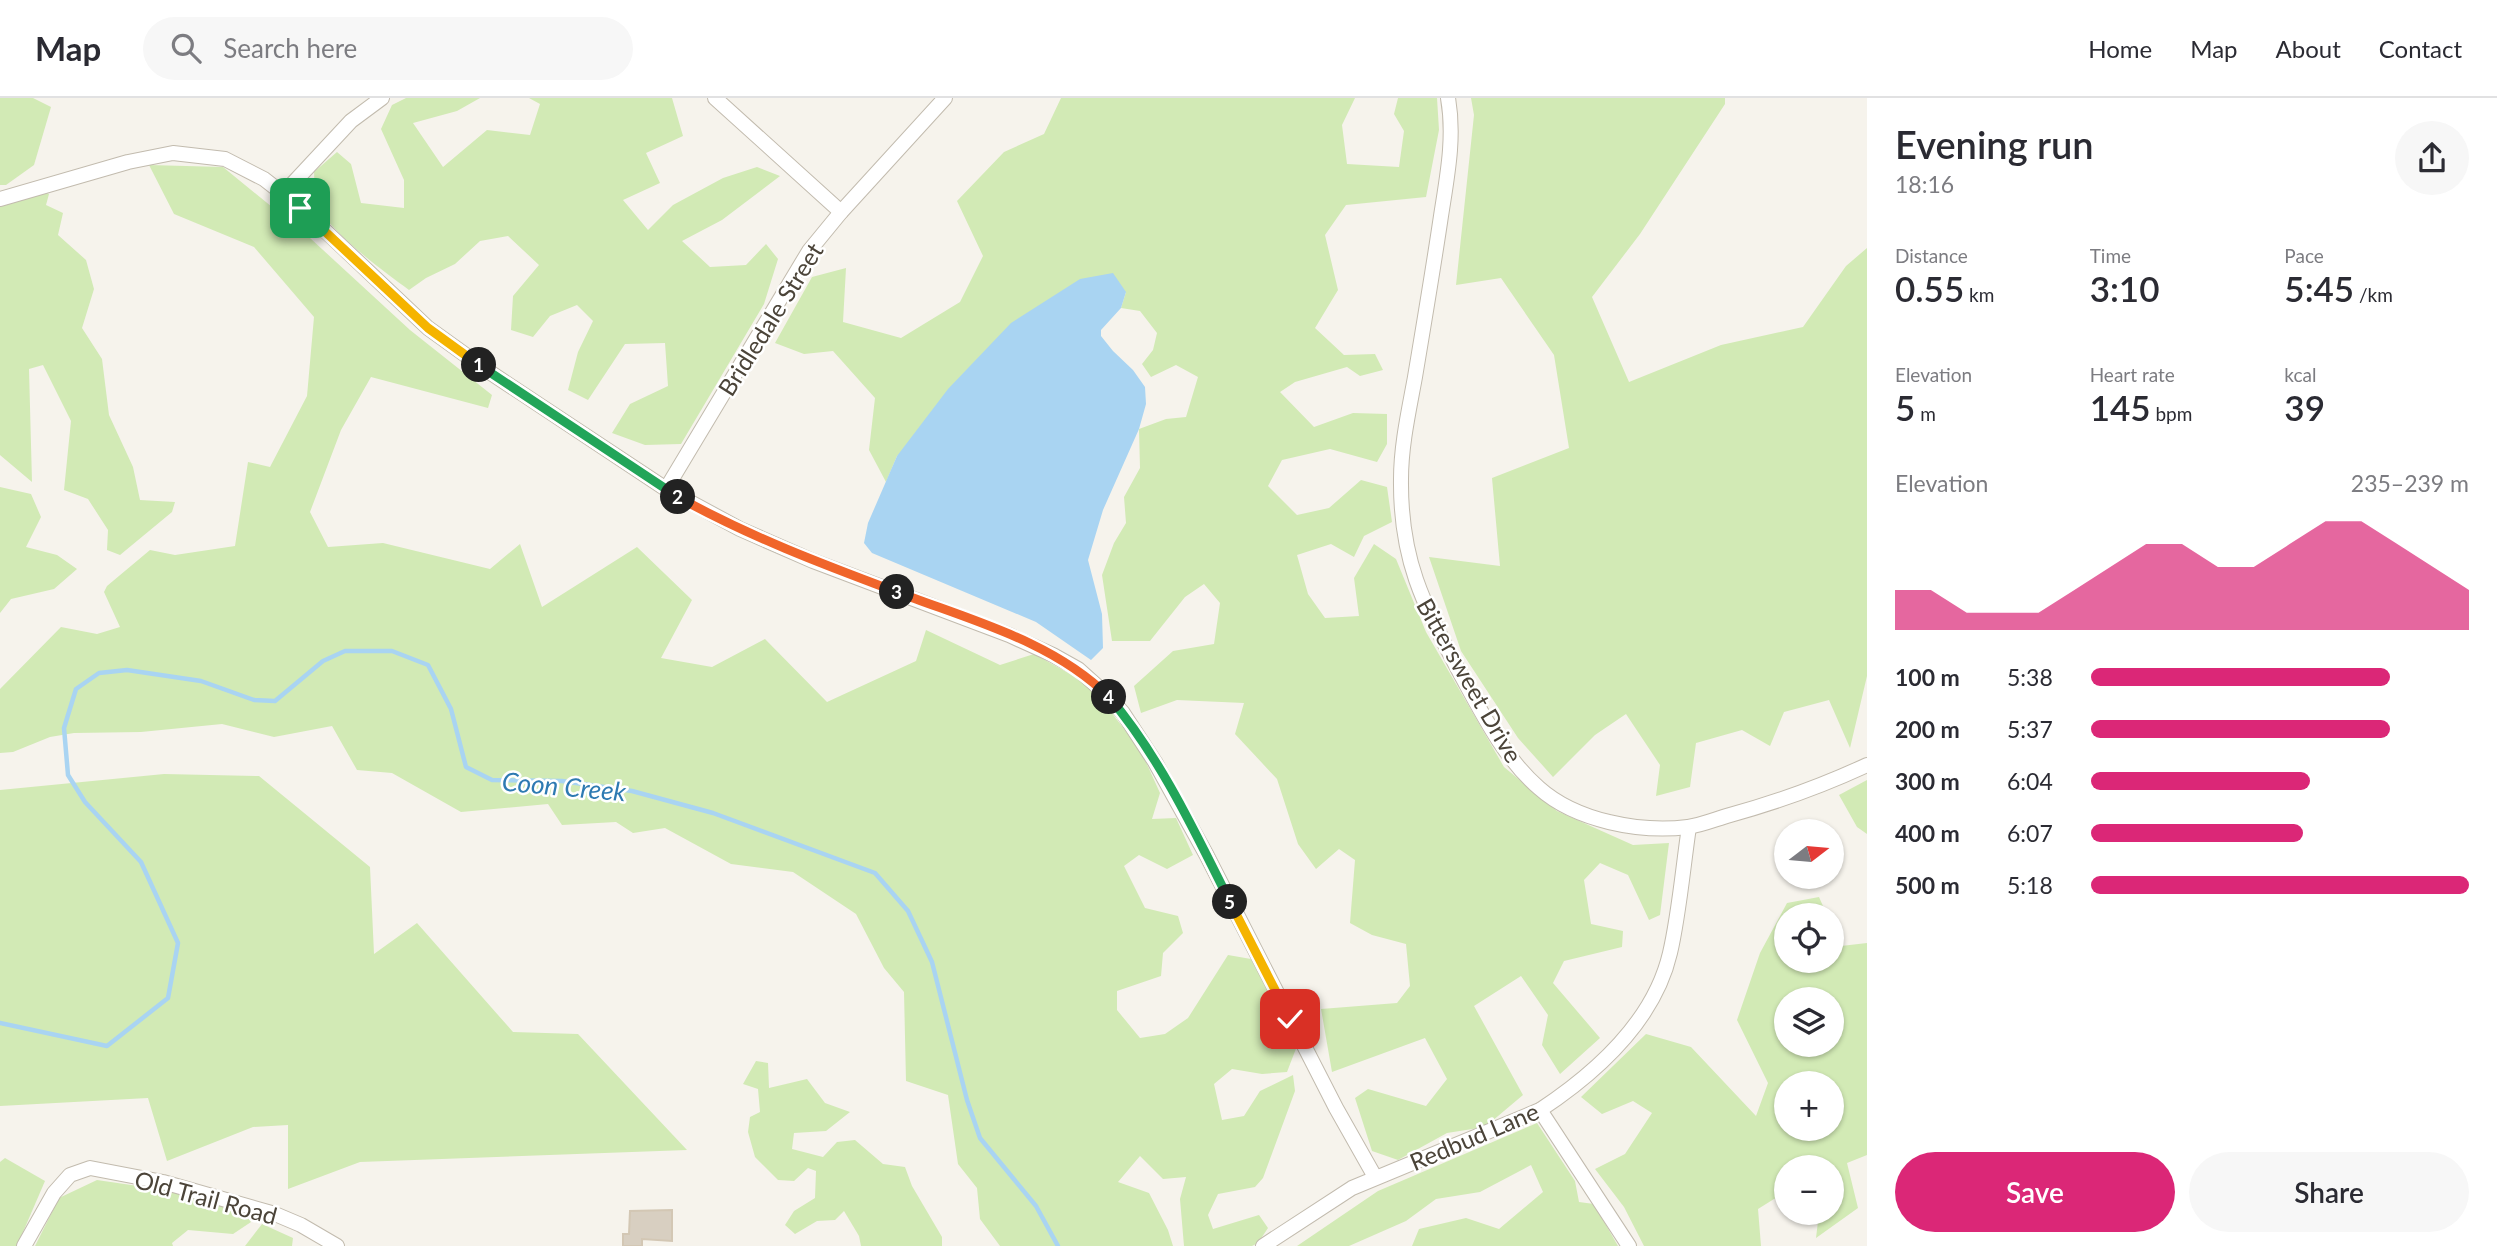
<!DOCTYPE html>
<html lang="en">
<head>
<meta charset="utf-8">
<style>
  :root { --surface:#fff; --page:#f7f7f7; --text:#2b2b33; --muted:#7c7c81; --line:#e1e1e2; --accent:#db2777 }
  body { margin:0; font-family:Lato,sans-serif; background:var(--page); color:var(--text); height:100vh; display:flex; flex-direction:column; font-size:26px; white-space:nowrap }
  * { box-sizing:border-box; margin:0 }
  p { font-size:23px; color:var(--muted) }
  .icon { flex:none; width:38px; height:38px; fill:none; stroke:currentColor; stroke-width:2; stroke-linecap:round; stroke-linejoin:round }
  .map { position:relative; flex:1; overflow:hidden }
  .details { display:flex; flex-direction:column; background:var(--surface); width:630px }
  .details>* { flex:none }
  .needle { width:46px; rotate:74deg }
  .fabs { position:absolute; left:1774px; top:721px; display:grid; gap:14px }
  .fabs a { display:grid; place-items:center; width:70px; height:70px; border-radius:50%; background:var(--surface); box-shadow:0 2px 5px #0004; font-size:35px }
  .pin { position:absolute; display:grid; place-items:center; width:60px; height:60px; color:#fff; margin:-30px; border-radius:14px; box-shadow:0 4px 10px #0006 }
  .km { position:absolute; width:35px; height:35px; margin:-18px; border-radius:50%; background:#222; color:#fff; font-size:19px; line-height:35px; text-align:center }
  .round { display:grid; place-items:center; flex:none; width:74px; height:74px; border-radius:37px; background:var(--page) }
  .overview { display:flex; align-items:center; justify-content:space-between; height:119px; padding:0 28px }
  h1 { font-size:38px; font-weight:600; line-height:52px }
  .stats { display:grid; grid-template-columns:repeat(3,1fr); gap:10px; height:119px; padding:7px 28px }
  .stats div { display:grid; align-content:center }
  .stats b { font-size:35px; font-weight:600 }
  .stats small { font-size:19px; font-weight:400 }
  .stats p { font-size:19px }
  .chart { height:196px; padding:14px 28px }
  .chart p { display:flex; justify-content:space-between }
  .chart svg { width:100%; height:126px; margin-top:7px; fill:var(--accent); opacity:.7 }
  .primary-button { display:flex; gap:14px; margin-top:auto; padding:14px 28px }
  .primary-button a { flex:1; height:80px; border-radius:42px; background:var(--accent); color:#fff; font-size:28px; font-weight:600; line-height:80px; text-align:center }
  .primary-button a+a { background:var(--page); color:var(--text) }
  ul { padding:0 28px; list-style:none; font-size:23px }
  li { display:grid; grid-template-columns:112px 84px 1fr; align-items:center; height:52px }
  li i { height:18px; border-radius:9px; background:var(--accent) }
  header { display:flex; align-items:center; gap:42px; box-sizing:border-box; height:98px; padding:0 35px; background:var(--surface); border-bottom:2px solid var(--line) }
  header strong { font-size:33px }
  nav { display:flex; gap:38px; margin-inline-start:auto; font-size:24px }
  .search { width:490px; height:63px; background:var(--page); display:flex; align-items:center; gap:18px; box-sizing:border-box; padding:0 24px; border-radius:38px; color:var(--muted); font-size:26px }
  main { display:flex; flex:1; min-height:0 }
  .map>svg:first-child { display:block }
</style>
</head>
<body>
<header>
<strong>Map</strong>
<div class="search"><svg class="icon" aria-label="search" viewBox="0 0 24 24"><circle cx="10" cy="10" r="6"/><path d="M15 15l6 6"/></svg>Search here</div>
<nav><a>Home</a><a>Map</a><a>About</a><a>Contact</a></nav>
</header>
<main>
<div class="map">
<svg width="1867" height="1148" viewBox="0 0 1867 1148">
  <rect width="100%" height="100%" fill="#f6f3ec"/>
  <g fill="#d2eab5" fill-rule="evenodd">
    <path d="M0,0H33L51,9L34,67L6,87H0Z"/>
    <path d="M406,0H480L457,13L413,25L443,69L487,32L530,37L540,6L529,0H672L683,38L646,55L660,85L623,102L648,132L673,107L723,80L757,69L780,78L722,122L682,143L710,169L746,167L766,146L778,161L764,206L681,346L645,347L612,335L630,306L668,288L665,245L625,246L588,302L568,292L578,254L593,223L577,207L550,218L533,239L511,232L513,198L539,167L508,138L480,143L455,166L426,180L409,192C382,172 332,136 317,107C312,98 315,84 314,74L337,54L351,66L361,105L404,110V82L381,31L392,7Z"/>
    <path d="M1061,0H1355L1342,27L1347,66L1399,69L1404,33L1394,16L1398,0H1437L1439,32L1426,99L1346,107L1325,137L1338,192L1315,230L1344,257L1375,256L1383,272L1360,278L1347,269L1295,284L1280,294L1314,329L1353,315L1387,316V346L1377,364L1330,351L1282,362L1268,388L1297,417L1329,410L1361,382L1387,389L1392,424L1364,438L1354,459L1331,446L1297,457L1308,496L1325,520L1359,518L1354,480L1374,446L1396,461L1426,534L1504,669L1557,713L1633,747L1669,745L1660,817L1649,822L1628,777L1600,765L1584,782L1591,826L1623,833L1622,849L1564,863L1553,885L1600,940L1560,976L1542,947L1548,917L1521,878L1474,908L1523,997L1485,1029L1447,1035L1398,1062L1372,1053L1355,1000L1368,991L1426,1008L1447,981L1425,940L1332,974L1321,911L1397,905L1410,888L1406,846L1372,837L1350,825L1355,762L1339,751L1316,771L1298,746L1277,681L1235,636L1244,605L1177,602L1141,615L1134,588L1173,553L1214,546L1220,505L1204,486L1185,499L1150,543H1112L1102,477L1114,445L1126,425L1124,399L1140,370L1139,331L1166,321L1186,319L1198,279L1176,267L1151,279L1142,266L1153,252L1157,235L1140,213L1121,210L1126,194L897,358L886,384L869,352L875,300L833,253L804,256L775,245L812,179L846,170L843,224L901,240L960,204L983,158L957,103L1004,54L1044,36Z"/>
    <path d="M1471,0H1725V6L1640,136L1592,199L1629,284L1721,247L1803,229L1846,168L1867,150V578L1850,650L1829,602L1784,614L1770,648L1742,632L1696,645L1690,689L1656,698L1660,667L1626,616L1595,637L1553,679L1518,640L1461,553L1429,459L1500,468L1492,380L1569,350L1554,257L1501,180L1456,187L1474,17Z"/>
    <path d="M149,67L223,69L310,140L410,232L492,297L488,310L371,279L341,332L310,414L328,449L383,445L490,471L520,446L542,509L637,449L692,502L661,560L712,569L765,541L827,604L916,563L926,532L1000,567L1034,556L1081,582L1108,610L1141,653L1160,695L1152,721L1176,720L1193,757L1167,771L1139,757L1124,768L1145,810L1178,818L1183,835L1163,855L1161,878L1117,893V912L1140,940L1165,936L1188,920L1228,857L1251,861L1297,948L1287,974L1262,976L1232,971L1214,986L1222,1022L1244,1018L1260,993L1293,977L1295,993L1263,1080L1255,1089L1218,1096L1208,1117L1213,1131L1259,1117L1268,1130L1258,1145L1252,1148H1184L1180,1101L1186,1079L1163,1081L1140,1058L1118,1084L1149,1095L1168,1132L1173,1148H1000L980,1121L977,1090L958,1066L948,997L906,983L904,894L884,870L856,816L793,774L731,766L665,730L633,735L616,724L562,727L548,706L461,714L392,675L357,672L332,628L274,639L222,626L141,634L74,635L50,639L13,654L0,655V591L61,529L97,536L120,529L104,494L107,488L150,452L175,457L235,448L248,364L270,369L307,298L314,219L254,149L174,116Z"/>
    <path d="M43,93L49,96L46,107L63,115L58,137L86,162L94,191L82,230L102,261L109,317L133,369L140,402L175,404L172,414L120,457L107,452L108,432L88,401L64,392L71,323L43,267L29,271L32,384L0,357V107Z"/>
    <path d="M0,389L31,396L41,419L26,449L57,457L77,471L54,491L11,501L0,515Z"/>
    <path d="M164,676L259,678L370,769L374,856L417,825L513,934L578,936L687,1052L360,1064L288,1091V1027L253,1029L167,1063L148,1000L0,1008V692Z"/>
    <path d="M1867,682V736L1857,729L1839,697Z"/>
    <path d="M1819,799L1827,817H1787V863H1832V829L1841,848L1867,845V1057L1847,1065L1858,1110L1816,1140L1819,1115H1832V1069H1787V1093L1758,1111L1761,1148H1644L1624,1109L1595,1071L1625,1056L1652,1015L1633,1003L1602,1016L1581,999L1646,936L1691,949L1756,1018L1768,985L1737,922L1760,855L1787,805ZM1787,901H1832V947H1787ZM1787,985H1832V1031H1787Z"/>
    <path d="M756,963L768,965L769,990L807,981L825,1005L850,1014L826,1033L794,1035L792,1051L823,1059L837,1044L855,1042L883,1066L905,1069L912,1088L942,1139V1148H861L859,1138L844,1113L835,1122L817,1123L795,1136L785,1127L794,1113L815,1100L816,1073L808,1070L794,1083L778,1082L755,1059L748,1034L750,1019L760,1014L758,991L743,986Z"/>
    <path d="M1537,1025L1575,1083L1579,1104L1594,1106L1618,1148H1412L1419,1131L1466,1120L1499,1131L1543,1094L1531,1067L1480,1094L1436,1101L1406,1123L1349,1148H1297L1378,1093Z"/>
    <path d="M5,1060L45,1083L17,1148H0V1064Z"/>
    <path d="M97,1082L179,1094L243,1114L251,1124L233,1136L188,1132L172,1145L173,1148H35L59,1100Z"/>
    <path d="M262,1126L293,1140L292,1148H245Z"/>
  </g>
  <path fill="#a9d4f2" d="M1113,175L1126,194L1121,210L1101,232V238L1113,253L1133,272L1145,289L1146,306L1139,331L1103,412L1088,462L1102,516L1103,550L1091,562L1036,524L872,455L864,445L868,425L897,358L948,291L1011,225L1080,181Z"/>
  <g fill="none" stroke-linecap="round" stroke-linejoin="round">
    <path stroke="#a9d4f2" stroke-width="4.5" d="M0,925L107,948L168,900L178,845L141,764L85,704L68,677L64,630L76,591L99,575L127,572L201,583L254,602L275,603L323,563L345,553H392L428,567L451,611L466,669L492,682L562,683L632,693L713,715L875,775L908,813L932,864L967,1002L980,1040L1036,1108L1058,1148"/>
  </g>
  <path fill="#d8cfc1" stroke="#d3c7b4" stroke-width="2" d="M672,1112V1143L642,1141V1148H623V1136H629L630,1113Z"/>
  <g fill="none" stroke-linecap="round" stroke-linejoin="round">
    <g stroke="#c2bbae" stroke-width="16">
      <g id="street">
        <path d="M715,0L841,114"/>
        <path d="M1448,0C1455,40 1447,79 1441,118C1433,172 1424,225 1415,279C1409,312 1401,347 1401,381C1400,462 1423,505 1460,575C1482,615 1504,660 1539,690C1576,723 1640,735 1688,729C1702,727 1716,721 1730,717C1777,704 1822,688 1867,667"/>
        <path d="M283,96L351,23L382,0"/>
        <path d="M0,101L128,64L173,55L225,61L264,81L300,109L428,230L485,271L666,391L740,431L813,463L1009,537L1053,557L1078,571L1108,598L1123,615L1155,664L1206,756L1336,1010L1375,1079"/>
        <path d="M666,391L809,153L841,114L945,0"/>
        <path d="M1540,1012L1629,1148"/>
        <path d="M24,1148L54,1095L70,1077L90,1070L163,1084L275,1116L301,1127L337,1148"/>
        <path d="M1263,1148L1352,1090L1540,1012C1596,975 1654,924 1670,855C1679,817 1683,769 1689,729"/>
      </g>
    </g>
    <use href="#street" stroke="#fff" stroke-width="14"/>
  </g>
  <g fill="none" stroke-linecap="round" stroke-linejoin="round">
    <g stroke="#fff" stroke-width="14">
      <path id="split-1" d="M300,110L428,230L479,267"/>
    </g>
    <g stroke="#fff" stroke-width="14">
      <path id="split-2" d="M479,267L678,399"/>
    </g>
    <g stroke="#fff" stroke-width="14">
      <path id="split-3" d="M678,399C748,438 822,466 897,494"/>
    </g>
    <g stroke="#fff" stroke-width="14">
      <path id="split-4" d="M897,494C970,522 1053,543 1109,599"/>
    </g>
    <g stroke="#fff" stroke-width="14">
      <path id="split-5" d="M1109,599C1160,659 1195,734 1230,804"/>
    </g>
    <g stroke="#fff" stroke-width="14">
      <path id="split-6" d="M1230,804L1290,921"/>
    </g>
    <use href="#split-1" stroke="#f5b400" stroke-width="9"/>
    <use href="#split-2" stroke="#22a559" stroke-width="9"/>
    <use href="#split-3" stroke="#f0652b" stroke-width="9"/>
    <use href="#split-4" stroke="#f0652b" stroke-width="9"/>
    <use href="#split-5" stroke="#22a559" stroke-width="9"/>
    <use href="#split-6" stroke="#f5b400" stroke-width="9"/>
  </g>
  <g text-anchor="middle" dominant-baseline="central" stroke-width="5" stroke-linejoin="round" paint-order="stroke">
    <g font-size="24" fill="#4b4439" stroke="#fff">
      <text transform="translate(770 221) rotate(-58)">Bridledale Street</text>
      <text transform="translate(1470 582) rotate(60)">Bittersweet Drive</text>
      <text transform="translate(1474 1038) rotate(-23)">Redbud Lane</text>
      <text transform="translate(206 1099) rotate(15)">Old Trail Road</text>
    </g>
    <g font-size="26" font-style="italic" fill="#2e7ab2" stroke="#fff">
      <text transform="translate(564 688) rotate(5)">Coon Creek</text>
    </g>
  </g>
</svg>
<div class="fabs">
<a><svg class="needle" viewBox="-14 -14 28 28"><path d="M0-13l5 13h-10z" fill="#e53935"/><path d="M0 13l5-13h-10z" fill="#7c7c81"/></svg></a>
<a><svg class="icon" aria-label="locate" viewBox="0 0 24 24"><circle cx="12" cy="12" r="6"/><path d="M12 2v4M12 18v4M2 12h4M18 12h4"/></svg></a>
<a><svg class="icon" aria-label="layers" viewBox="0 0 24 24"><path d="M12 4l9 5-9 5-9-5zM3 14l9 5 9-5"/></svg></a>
<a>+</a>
<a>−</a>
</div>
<div class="pin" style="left:300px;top:110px;background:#1e9e55"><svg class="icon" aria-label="arrive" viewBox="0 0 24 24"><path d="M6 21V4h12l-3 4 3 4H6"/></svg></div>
<div class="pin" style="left:1290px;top:921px;background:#d93025"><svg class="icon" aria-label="check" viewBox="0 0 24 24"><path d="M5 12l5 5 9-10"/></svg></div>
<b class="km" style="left:479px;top:267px">1</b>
<b class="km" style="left:678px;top:399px">2</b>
<b class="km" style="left:897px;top:494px">3</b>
<b class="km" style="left:1109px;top:599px">4</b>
<b class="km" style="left:1230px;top:804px">5</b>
</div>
<section class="details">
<div class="overview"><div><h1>Evening run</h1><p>18:16</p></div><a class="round"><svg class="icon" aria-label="share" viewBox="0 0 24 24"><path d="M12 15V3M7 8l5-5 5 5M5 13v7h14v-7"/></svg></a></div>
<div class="stats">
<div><p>Distance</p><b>0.55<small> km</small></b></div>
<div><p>Time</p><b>3:10</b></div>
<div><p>Pace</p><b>5:45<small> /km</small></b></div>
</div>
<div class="stats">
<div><p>Elevation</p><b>5<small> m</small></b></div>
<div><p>Heart rate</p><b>145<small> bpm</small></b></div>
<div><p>kcal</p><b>39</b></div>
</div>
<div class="chart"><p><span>Elevation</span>235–239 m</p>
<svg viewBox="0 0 160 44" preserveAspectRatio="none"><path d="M0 44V30L10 30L20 38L30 38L40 38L50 30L60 22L70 14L80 14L90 22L100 22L110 14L120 6L130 6L140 14L150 22L160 30V44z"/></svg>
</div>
<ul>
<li><b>100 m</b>5:38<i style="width:79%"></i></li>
<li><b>200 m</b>5:37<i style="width:79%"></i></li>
<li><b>300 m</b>6:04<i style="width:58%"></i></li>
<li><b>400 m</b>6:07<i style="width:56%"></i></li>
<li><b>500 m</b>5:18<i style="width:100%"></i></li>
</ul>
<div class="primary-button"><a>Save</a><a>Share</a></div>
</section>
</main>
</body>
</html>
